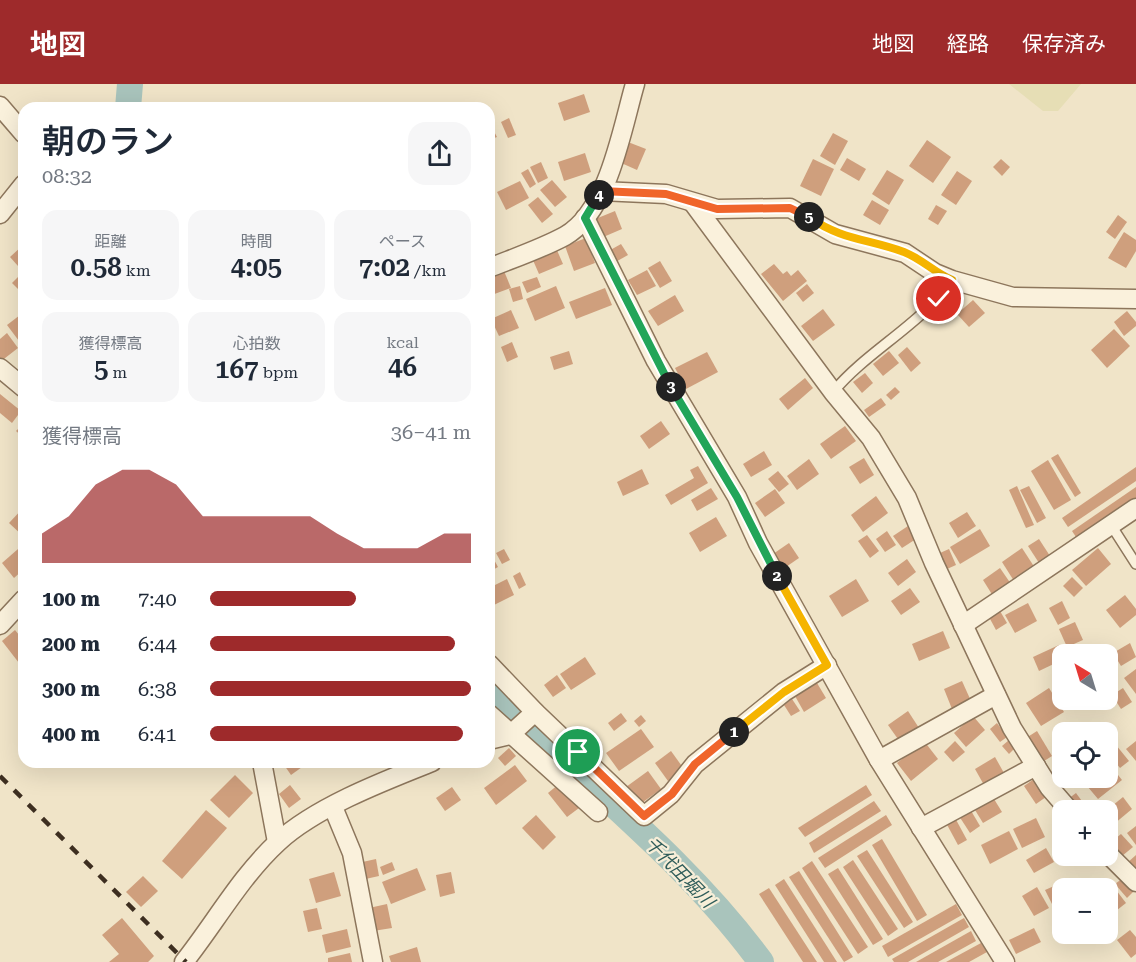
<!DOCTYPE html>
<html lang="ja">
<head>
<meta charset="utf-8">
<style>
  :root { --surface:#fff; --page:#f6f6f7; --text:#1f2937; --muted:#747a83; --accent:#9e2a2b }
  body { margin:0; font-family:"Roboto Serif","Noto Sans JP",serif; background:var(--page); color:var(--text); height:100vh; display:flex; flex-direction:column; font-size:22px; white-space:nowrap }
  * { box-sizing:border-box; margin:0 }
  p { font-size:20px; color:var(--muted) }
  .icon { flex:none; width:33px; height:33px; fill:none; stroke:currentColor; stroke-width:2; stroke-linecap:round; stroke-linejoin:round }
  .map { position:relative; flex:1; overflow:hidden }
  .drawer { position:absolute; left:18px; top:18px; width:477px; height:666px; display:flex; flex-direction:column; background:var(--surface); border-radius:18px; box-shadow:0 6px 24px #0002 }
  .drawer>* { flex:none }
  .needle { width:39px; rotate:322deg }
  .controls { position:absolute; left:1052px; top:560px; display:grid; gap:12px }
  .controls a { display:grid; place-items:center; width:66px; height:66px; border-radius:12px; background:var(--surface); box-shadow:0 6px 24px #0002; font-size:30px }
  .pin { position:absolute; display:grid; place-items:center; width:51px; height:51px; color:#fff; margin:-26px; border:3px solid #fff; border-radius:50%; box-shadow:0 2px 6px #0007 }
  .km { position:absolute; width:30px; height:30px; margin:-15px; border-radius:50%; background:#222; color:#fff; font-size:16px; line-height:30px; text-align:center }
  .round { display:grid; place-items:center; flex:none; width:63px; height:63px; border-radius:18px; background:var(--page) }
  .headline { display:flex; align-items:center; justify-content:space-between; height:102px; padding:0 24px }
  h1 { font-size:33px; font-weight:600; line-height:45px }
  .metrics { display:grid; grid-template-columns:repeat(3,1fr); gap:9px; height:102px; padding:6px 24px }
  .metrics div { display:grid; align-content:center; border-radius:15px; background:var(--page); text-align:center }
  .metrics b { font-size:26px; font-weight:600 }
  .metrics small { font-size:16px; font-weight:400 }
  .metrics p { font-size:16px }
  .chart { height:168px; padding:12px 24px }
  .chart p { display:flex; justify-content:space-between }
  .chart svg { width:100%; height:108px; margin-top:6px; fill:var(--accent); opacity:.7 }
  ul { padding:0 24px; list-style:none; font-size:20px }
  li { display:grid; grid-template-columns:96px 72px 1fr; align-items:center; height:45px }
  li i { height:15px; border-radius:8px; background:var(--accent) }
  header { display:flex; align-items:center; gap:36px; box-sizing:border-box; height:84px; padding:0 30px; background:var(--accent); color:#fff }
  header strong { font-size:28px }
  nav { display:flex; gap:33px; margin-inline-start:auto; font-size:21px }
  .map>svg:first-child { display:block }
</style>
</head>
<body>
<header>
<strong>地図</strong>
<nav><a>地図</a><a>経路</a><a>保存済み</a></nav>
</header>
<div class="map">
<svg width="1136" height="878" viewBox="0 0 1136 878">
  <rect width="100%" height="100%" fill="#f0e4c8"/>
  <path fill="#e6deb5" d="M1009,0H1081L1058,27H1043Z"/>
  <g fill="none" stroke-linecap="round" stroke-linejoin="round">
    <g stroke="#a9c4bc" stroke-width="26">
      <path d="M128,24L130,0"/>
      <path d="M489,605C580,695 685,774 761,878"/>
    </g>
  </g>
  <g fill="#cf9f7d">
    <path d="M584,10L590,28L564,37L558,19Z"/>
    <path d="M509,34L516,51L508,54L501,38Z"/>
    <path d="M491,42L497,53L489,56V43Z"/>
    <path d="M833,49L848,57L835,81L820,72Z"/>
    <path d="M927,56L951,73L933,99L909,82Z"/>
    <path d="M628,58L646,65L637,86L619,78Z"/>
    <path d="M585,69L591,88L564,97L558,78Z"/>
    <path d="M847,74L866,85L859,97L840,86Z"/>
    <path d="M813,75L834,85L821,112L800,102Z"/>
    <path d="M1001,75L1010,83L1002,92L993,83Z"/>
    <path d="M541,78L548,94L538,99L530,83Z"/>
    <path d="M528,85L536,100L530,104L521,89Z"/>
    <path d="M887,86L904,96L889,121L872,110Z"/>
    <path d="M957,87L972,97L956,121L941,111Z"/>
    <path d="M552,96L567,113L555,123L540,106Z"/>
    <path d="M520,97L529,114L506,126L497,108Z"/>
    <path d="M538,113L553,130L542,139L528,121Z"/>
    <path d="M872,116L889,126L880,141L863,131Z"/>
    <path d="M936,121L947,127L938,141L928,135Z"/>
    <path d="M615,127L622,145L601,154L593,136Z"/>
    <path d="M1118,131L1127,138L1115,155L1106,148Z"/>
    <path d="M1124,148L1136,156V167L1126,184L1108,174Z"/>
    <path d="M586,154L595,179L574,187L565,162Z"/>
    <path d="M621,160L628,171L612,180L605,169Z"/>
    <path d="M22,162L24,176L18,182L10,173Z"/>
    <path d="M556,164L563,180L539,190L532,174Z"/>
    <path d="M660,177L672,197L660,204L648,184Z"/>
    <path d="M774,180L783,190L787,187L791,192L798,186L807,197L783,217L761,190Z"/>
    <path d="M647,186L656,202L637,211L628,196Z"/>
    <path d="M504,187L511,204L489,212V193Z"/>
    <path d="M21,190L24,193V206L21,208L12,199Z"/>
    <path d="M537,193L541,203L527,209L522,198Z"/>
    <path d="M807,200L814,209L803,218L796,209Z"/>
    <path d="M520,202L523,215L513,218L509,205Z"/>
    <path d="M556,202L565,224L535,237L526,215Z"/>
    <path d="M605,204L612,221L576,235L569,218Z"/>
    <path d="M675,211L684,227L658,242L648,227Z"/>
    <path d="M973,216L985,229L969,243L957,230Z"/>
    <path d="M823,225L835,241L813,257L801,242Z"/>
    <path d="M511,226L519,244L499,252L491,235Z"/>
    <path d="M1127,227L1136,238V242L1124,252L1114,238Z"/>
    <path d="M24,228V253L19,257L7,241Z"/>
    <path d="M1114,245L1130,262L1107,284L1091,266Z"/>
    <path d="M7,249L18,264L0,278V255Z"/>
    <path d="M512,258L518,273L507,278L501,263Z"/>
    <path d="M907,263L921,279L911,288L898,271Z"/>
    <path d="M569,267L573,280L554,286L550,273Z"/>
    <path d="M889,267L899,279L883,292L873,280Z"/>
    <path d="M707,268L718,288L686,305L675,284Z"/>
    <path d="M865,289L873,299L862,309L853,298Z"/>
    <path d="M805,294L813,304L788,326L779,315Z"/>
    <path d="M895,303L900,308L891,316L886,311Z"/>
    <path d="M0,310L21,327L12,339L0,329Z"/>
    <path d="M881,314L886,321L869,333L864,326Z"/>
    <path d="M661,337L670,350L649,365L640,352Z"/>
    <path d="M24,339V354L16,347Z"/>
    <path d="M845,342L856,357L831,375L820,360Z"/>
    <path d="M764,367L772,381L751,393L743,380Z"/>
    <path d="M1058,370L1081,409L1075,413L1051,374Z"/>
    <path d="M864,374L874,391L860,400L849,383Z"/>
    <path d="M809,375L819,390L797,406L787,392Z"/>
    <path d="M1048,376L1071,416L1054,426L1031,387Z"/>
    <path d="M698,382L708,399L671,421L665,411L694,394L690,386Z"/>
    <path d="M1136,383V397L1068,443L1062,434Z"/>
    <path d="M642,385L649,400L623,412L617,398Z"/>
    <path d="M778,387L789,400L779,408L768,395Z"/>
    <path d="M1017,402L1034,441L1026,444L1009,406Z"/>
    <path d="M1029,402L1046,434L1037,439L1020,406Z"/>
    <path d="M1136,403V415L1078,456L1072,447Z"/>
    <path d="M711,404L718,415L697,427L691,416Z"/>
    <path d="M775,405L785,419L765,433L755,419Z"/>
    <path d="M876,412L888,429L863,448L851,431Z"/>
    <path d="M24,423V453L9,439Z"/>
    <path d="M967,428L976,442L958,454L949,439Z"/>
    <path d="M716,433L727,452L700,468L689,449Z"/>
    <path d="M908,442L916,455L902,464L893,452Z"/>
    <path d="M980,445L990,462L960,480L950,463Z"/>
    <path d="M887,447L896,461L885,468L876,455Z"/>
    <path d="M867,451L879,467L870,474L858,457Z"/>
    <path d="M1039,455L1050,472L1039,479L1028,462Z"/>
    <path d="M789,459L799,474L783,485L773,470Z"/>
    <path d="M1022,464L1035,484L1014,497L1002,478Z"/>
    <path d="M1098,464L1111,480L1086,502L1072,486Z"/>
    <path d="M18,465L24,471V485L14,494L2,479Z"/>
    <path d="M504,465L510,476L502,480L496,469Z"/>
    <path d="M949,465L956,481L947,485L940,469Z"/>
    <path d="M492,472L498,483L489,488V473Z"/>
    <path d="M907,475L916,488L898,502L888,489Z"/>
    <path d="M1000,484L1011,500L993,512L983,496Z"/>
    <path d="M520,488L526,501L519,505L513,492Z"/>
    <path d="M1072,493L1083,504L1074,513L1063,502Z"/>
    <path d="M507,495L514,511L492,522L489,504Z"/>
    <path d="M856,495L869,517L842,533L829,512Z"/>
    <path d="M910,504L920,518L901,531L891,517Z"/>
    <path d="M1125,511L1136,525V531L1120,544L1106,526Z"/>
    <path d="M1062,517L1070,534L1058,541L1049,524Z"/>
    <path d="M1028,519L1037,537L1015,549L1005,531Z"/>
    <path d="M1000,527L1007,539L996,546L989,533Z"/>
    <path d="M1075,538L1083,556L1067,563L1059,545Z"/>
    <path d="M15,546L24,557V575L19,579L2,557Z"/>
    <path d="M943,547L950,564L919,577L912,560Z"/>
    <path d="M1130,559L1136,573L1121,582L1113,569Z"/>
    <path d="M1059,561L1062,576L1039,587L1033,573Z"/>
    <path d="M585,573L596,590L571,606L560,590Z"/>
    <path d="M1136,585V610L1124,594Z"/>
    <path d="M557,591L566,604L553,613L544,601Z"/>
    <path d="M962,597L971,617L952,625L944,605Z"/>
    <path d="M817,599L826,614L804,628L795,612Z"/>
    <path d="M1049,604L1064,628L1041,642L1026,619Z"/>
    <path d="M1123,604L1132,618L1121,625L1112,611Z"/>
    <path d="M792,615L800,627L791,632L784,621Z"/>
    <path d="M908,627L919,644L900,658L888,641Z"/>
    <path d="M621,629L627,637L614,647L608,639Z"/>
    <path d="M641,631L646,637L639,643L634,637Z"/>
    <path d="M973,632L985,646L966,663L954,649Z"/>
    <path d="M997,639L1007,653L1000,658L990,645Z"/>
    <path d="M641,645L654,663L619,687L606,669Z"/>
    <path d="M1037,647L1052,672L1041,679L1026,654Z"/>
    <path d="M1009,656L1016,663L1009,670L1002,662Z"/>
    <path d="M924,657L938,675L911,697L897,679Z"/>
    <path d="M955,657L965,668L953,678L944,668Z"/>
    <path d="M1136,657V677L1126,665Z"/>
    <path d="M1116,661L1129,677L1120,684L1107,668Z"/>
    <path d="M509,664L516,672L505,682L498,674Z"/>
    <path d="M671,667L684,685L668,697L655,679Z"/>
    <path d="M995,673L1004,689L984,701L975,685Z"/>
    <path d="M1107,677L1122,696L1098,715L1082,696L1085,693H1107Z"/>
    <path d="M282,678H309L291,691Z"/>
    <path d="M515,681L527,697L496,721L484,704Z"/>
    <path d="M648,687L661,705L639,721L626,703Z"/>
    <path d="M235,691L253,709L229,734L210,716Z"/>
    <path d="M1034,695L1046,713L1036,720L1024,702Z"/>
    <path d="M559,700L579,724L567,733L548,709Z"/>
    <path d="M290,701L301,715L289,724L279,710Z"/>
    <path d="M866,701L872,711L805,753L798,744Z"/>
    <path d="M452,703L461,716L445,727L436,714Z"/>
    <path d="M1076,709L1087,724L1085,726H1076L1068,715Z"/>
    <path d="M1123,713L1132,725L1114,740L1107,732V726Z"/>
    <path d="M994,715L1002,728L983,739L975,726Z"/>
    <path d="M874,717L881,727L814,769L809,759Z"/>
    <path d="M970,725L980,742L970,749L959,732Z"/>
    <path d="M206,726L227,744L182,795L162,777Z"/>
    <path d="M536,731L556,753L543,766L522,744Z"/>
    <path d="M886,731L892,741L825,784L818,774Z"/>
    <path d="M954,732L967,756L958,761L945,737Z"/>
    <path d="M1036,734L1045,753L1022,764L1013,745Z"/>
    <path d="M1136,742V761L1127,749Z"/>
    <path d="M1009,747L1018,765L990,780L981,761Z"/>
    <path d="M1121,750L1133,763L1122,772L1111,758Z"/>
    <path d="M1062,754V771L1060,773L1052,761Z"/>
    <path d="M882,755L927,831L917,837L872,761Z"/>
    <path d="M1046,764L1054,778L1034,789L1026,776Z"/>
    <path d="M867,766L913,838L904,844L857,772Z"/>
    <path d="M1086,771H1098L1101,774L1094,780Z"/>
    <path d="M1136,771V790L1127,779Z"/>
    <path d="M376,775L379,792L361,796L358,779Z"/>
    <path d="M853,776L898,845L888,852L843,783Z"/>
    <path d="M812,777L868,863L858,870L802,784Z"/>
    <path d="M392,778L395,786L383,791L380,783Z"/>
    <path d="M417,784L426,806L391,820L382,798Z"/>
    <path d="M838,784L883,855L873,861L828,790Z"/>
    <path d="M799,787L853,873L844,878L789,793Z"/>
    <path d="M334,788L341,812L316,819L309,795Z"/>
    <path d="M451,788L455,809L440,813L436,791Z"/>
    <path d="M143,792L158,807L141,823L126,808Z"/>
    <path d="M1123,794L1134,807L1127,814L1115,800Z"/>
    <path d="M784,795L837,878H824L775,801Z"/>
    <path d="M1070,795L1074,804H1062V817L1053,822L1045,806Z"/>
    <path d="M1113,802L1126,819L1107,834V806Z"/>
    <path d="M1037,803L1049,824L1034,832L1022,812Z"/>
    <path d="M769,804L817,878H803L759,810Z"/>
    <path d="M387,820L392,844L373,847L369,824Z"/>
    <path d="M956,820L962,831L888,873L882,862Z"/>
    <path d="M317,824L322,845L308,848L303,827Z"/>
    <path d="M122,834L154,872L148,878H109L119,870L102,851Z"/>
    <path d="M964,834L969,843L908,878H894L892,875Z"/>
    <path d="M1034,844L1041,858L1016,870L1009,856Z"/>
    <path d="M347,845L351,863L326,869L322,851Z"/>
    <path d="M1130,846L1136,853V870L1131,874L1117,856Z"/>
    <path d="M971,847L976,857L938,878H916Z"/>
    <path d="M981,859L987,868L969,878H946Z"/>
    <path d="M417,863L421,878H391L389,872Z"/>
    <path d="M350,869L352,878H328V874Z"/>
  </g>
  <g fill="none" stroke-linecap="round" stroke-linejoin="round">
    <g stroke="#8d765c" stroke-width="12">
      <g id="lane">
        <path d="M833,308C868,266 921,241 952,196"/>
        <path d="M1111,441L1136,480"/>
      </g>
    </g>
    <g stroke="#8d765c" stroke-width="21">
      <g id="street">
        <path d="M0,22L24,50"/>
        <path d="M601,107L666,110L717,125L790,124L835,150L905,169L935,189L952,196L1013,213L1136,215"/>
        <path d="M693,119L833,308L871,354L907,414L934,479L1012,644L1049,703L1069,726"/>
        <path d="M0,130L24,100"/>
        <path d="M585,134L656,277L737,413L758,459L879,676L1005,878"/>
        <path d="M489,184C514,174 541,165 565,152C609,127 622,44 635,0"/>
        <path d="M0,284L24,304"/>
        <path d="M0,541L24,515"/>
        <path d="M963,541L1136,424"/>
        <path d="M489,580L535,628L644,732L671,710L695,680L784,608L827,581"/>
        <path d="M489,630L598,728"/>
        <path d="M489,656L510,651L535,628"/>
        <path d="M879,676L996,611"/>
        <path d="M262,678L277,758"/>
        <path d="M333,723L352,769L373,878"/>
        <path d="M921,744L1036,682"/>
        <path d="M1107,769L1136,798"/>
        <path d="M184,878C215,839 241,792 278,758C316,723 384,697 432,678"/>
      </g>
    </g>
    <use href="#lane" stroke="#faf1dc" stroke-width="9"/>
    <use href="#street" stroke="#faf1dc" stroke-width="18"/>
    <path stroke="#3d2e20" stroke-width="4.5" stroke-dasharray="10 10" stroke-linecap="butt" d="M0,692L186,878"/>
  </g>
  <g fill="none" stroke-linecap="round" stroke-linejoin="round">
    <g stroke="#fff" stroke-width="12">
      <path id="split-1" d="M578,668L644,732L672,710L695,680L734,648"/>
    </g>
    <g stroke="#fff" stroke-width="12">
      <path id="split-2" d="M734,648L784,608L827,581L777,492"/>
    </g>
    <g stroke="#fff" stroke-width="12">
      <path id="split-3" d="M671,303L737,413L777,492"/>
    </g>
    <g stroke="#fff" stroke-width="12">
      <path id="split-4" d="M599,111L585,134L671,303"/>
    </g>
    <g stroke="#fff" stroke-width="12">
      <path id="split-5" d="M599,111L601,107L666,110L717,125L790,124L809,133"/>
    </g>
    <g stroke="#fff" stroke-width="12">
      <path id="split-6" d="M809,133C841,156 869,155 904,168C922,175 935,189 952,196L939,215"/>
    </g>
    <use href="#split-1" stroke="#f0652b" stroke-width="8"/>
    <use href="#split-2" stroke="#f5b400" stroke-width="8"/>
    <use href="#split-3" stroke="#22a559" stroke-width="8"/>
    <use href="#split-4" stroke="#22a559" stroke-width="8"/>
    <use href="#split-5" stroke="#f0652b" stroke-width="8"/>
    <use href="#split-6" stroke="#f5b400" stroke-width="8"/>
  </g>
  <g text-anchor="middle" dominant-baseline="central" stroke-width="4.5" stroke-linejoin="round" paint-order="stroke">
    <g font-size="18" font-style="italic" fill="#2f5d5a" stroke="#f7eed8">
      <text transform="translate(680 788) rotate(46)">千代田堀川</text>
    </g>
  </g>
</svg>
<div class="controls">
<a><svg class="needle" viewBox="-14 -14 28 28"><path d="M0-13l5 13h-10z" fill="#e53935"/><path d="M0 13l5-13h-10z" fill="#747a83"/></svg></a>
<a><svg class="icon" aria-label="locate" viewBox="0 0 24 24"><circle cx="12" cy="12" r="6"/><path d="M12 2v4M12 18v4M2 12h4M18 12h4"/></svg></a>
<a>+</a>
<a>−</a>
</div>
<div class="pin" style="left:578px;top:668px;background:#1e9e55"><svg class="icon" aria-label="arrive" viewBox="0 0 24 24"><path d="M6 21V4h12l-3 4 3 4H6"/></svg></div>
<div class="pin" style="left:939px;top:215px;background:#d93025"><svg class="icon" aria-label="check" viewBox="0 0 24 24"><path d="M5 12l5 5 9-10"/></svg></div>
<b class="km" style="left:734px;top:648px">1</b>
<b class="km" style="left:777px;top:492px">2</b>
<b class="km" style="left:671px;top:303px">3</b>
<b class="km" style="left:599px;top:111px">4</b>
<b class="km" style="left:809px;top:133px">5</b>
<section class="drawer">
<div class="headline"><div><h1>朝のラン</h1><p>08:32</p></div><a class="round"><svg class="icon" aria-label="share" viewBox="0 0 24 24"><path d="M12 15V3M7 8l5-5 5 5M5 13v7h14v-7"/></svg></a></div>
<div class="metrics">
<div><p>距離</p><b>0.58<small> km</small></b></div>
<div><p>時間</p><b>4:05</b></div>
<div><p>ペース</p><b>7:02<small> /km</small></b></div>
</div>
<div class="metrics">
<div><p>獲得標高</p><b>5<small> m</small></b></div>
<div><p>心拍数</p><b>167<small> bpm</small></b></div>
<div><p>kcal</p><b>46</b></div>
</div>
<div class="chart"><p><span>獲得標高</span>36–41 m</p>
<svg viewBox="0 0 160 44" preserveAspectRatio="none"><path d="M0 44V32L10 25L20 12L30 6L40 6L50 12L60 25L70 25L80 25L90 25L100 25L110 32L120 38L130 38L140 38L150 32L160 32V44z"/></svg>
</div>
<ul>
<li><b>100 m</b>7:40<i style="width:56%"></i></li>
<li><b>200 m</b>6:44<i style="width:94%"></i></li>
<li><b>300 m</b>6:38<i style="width:100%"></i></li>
<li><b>400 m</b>6:41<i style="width:97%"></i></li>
</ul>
</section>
</div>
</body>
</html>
